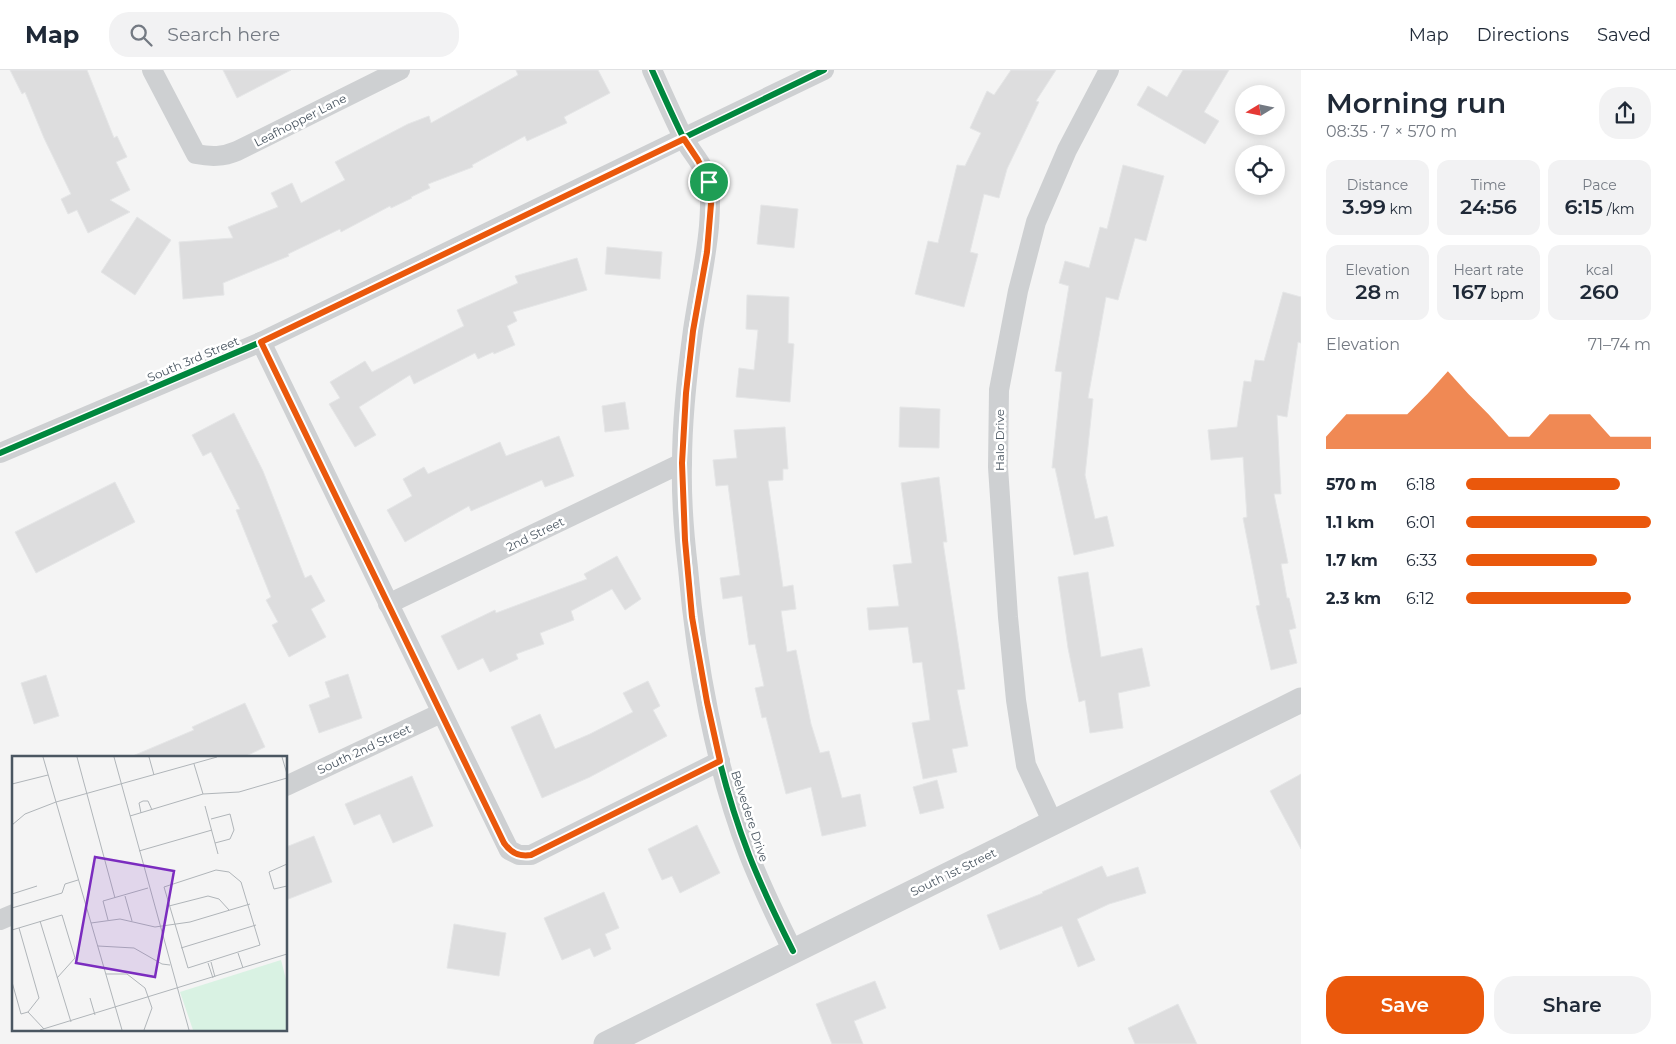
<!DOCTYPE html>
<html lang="en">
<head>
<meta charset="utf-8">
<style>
  :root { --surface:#fff; --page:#f2f2f3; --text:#1f2937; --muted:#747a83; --line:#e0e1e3; --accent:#ea580c }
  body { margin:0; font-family:Montserrat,sans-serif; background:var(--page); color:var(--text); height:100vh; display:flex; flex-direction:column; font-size:19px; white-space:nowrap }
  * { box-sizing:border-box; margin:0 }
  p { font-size:16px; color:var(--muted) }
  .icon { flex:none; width:28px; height:28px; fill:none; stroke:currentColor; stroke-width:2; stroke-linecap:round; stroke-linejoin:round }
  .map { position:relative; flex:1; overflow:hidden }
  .details { display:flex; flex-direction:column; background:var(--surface); width:375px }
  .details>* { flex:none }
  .needle { width:32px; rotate:260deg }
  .fabs { position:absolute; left:1235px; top:15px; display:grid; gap:10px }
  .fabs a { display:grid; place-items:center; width:50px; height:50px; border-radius:50%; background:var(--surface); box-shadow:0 2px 12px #0003; font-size:25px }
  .pin { position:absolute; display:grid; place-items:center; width:42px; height:42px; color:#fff; margin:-21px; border:2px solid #fff; border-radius:50%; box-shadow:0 1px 5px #0007 }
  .round { display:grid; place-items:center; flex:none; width:52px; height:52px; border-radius:20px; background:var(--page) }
  .head { display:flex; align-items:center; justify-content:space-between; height:85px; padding:0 25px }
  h1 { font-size:28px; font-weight:600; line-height:38px }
  .stats { display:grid; grid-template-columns:repeat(3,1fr); gap:8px; height:85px; padding:5px 25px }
  .stats div { display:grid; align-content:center; border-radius:12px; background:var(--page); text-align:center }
  .stats b { font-size:21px; font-weight:600 }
  .stats small { font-size:14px; font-weight:400 }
  .stats p { font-size:14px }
  .chart { height:140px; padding:10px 25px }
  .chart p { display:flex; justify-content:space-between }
  .chart svg { width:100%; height:90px; margin-top:5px; fill:var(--accent); opacity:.7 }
  .button { display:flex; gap:10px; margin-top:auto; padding:10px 25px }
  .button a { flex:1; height:58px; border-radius:20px; background:var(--accent); color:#fff; font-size:20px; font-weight:600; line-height:58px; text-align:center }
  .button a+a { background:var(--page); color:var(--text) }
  ul { padding:0 25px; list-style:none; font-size:16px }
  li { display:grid; grid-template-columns:80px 60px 1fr; align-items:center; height:38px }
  li i { height:12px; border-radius:6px; background:var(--accent) }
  header { display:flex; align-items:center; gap:30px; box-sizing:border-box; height:70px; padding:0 25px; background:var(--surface); border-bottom:1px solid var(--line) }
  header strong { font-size:24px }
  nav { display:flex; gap:28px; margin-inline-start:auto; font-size:18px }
  .search { width:350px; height:45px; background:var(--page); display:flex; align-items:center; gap:12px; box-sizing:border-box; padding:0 18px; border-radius:20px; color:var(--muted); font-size:19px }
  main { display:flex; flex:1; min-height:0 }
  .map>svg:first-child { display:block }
</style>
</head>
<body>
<header>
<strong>Map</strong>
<div class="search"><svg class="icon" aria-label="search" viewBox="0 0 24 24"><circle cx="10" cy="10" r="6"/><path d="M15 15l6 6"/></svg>Search here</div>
<nav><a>Map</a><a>Directions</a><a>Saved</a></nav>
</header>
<main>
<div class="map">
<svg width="1301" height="974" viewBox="0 0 1301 974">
  <rect width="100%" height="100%" fill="#f4f4f4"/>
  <g fill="#ddddde" stroke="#e5e6e7">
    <path d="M10,0H87L114,68L117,66L127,87L116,92L130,120L110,130L130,142L88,163L77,140L68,144L61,129L71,124L44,68L25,22L22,24Z"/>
    <path d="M223,0H291L237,28Z"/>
    <path d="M516,0H598L610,23L564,47L567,53L527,71L525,66L472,95L473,97L428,114L430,118L411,127L412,128L391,138L390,136L341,162L340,159L288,184L289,186L223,213L224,225L183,229L179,172L233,168L228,157L278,137L271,123L292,113L301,133L345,110L335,92L408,54L429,46L431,53L518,5Z"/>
    <path d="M1011,0H1056L1036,31L1039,32L1007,99L999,128L984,124L970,182L978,184L964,237L915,224L928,171L938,173L957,95L965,96L981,63L970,58L987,21L994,25Z"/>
    <path d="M1183,0H1229L1204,42L1219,51L1205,74L1137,35L1148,16L1167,27Z"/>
    <path d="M1123,95L1164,106L1146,171L1135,168L1118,230L1106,227L1088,328L1093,329L1085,405L1095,449L1107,446L1114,476L1074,485L1055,398H1052L1062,302L1055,301L1069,216L1059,213L1065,191L1089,198L1100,157L1107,159Z"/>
    <path d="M761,135L798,139L794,178L757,174Z"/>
    <path d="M137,147L171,170L135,225L101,202Z"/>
    <path d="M607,177L662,182L660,209L605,204Z"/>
    <path d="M577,188L587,220L513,242L517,251L507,256L515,275L494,284L493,282L478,289L475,283L414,314L410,305L359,337L376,365L355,377L329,334L340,328L330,312L365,291L372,302L464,256L457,240L518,213L515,206Z"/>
    <path d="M1283,222L1301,227V273L1298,272L1287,347L1277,345L1281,424H1274L1288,493L1281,494L1287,528H1289L1296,558L1289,560L1297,593L1271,600L1256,536L1260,535L1243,448L1247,447L1243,387L1211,390L1208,360L1237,357L1244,311L1251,312L1255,290L1264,291Z"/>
    <path d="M747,225L789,227L788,273L794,274L790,332L736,327L739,298L754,300L758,260L746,259Z"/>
    <path d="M625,332L629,359L605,362L602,336Z"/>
    <path d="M900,337L940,339L939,378L899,377Z"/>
    <path d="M234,343L263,401L305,508L311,505L325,531L311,539L326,567L289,587L272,555L278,552L266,530L271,527L236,440L240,439L211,382L203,386L192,365Z"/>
    <path d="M785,357L788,399H783V410L768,411L783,517L793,515L796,539L781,541L787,582L796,580L811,654L820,683L829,681L842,728L860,724L866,756L822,766L811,717L786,724L766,647L762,648L755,618L764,616L755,574L749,575L742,526L723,529L720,508L740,505L728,415L716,416L713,390L737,388L734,360Z"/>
    <path d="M559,366L574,406L545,417L542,410L471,441L469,436L405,472L387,440L412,426L403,409L424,397L428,404L500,372L506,386Z"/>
    <path d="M939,407L947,472H943L965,619L957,620L968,676L952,679L957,702L923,709L912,653L930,650L922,592L913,593L908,557L869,560L867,538L899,536L893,495L912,493L901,413Z"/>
    <path d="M115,412L135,452L36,503L15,462Z"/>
    <path d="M617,486L641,529L625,540L612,519L571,541L574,550L540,563L544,574L516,584L518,589L490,602L483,588L458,600L441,566L495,540L496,543L587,509L584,504Z"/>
    <path d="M1088,502L1101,587L1142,578L1150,616L1118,623L1123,658L1090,663L1085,630L1079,632L1068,578L1058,507Z"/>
    <path d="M348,604L362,648L319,663L309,635L330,627L325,612Z"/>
    <path d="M46,605L59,646L34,654L21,613Z"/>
    <path d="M648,611L660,636L653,640L667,666L590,707L542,728L511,657L540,644L555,679L590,664L633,642L623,623Z"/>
    <path d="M245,633L265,677L242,688H128L194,660L192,657Z"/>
    <path d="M1301,704V779L1270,721Z"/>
    <path d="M412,706L433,756L393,773L380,744L354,755L345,734Z"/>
    <path d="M937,710L944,738L920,744L913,717Z"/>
    <path d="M697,755L720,803L680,823L672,806L662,810L648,779Z"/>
    <path d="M314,766L332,812L286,830V777Z"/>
    <path d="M1102,796L1107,807L1138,797L1146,823L1109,834L1077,849L1095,890L1078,897L1062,856L1000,880L987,845L1043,823L1042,822Z"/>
    <path d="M604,822L619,858L605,864L611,879L594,887L590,878L562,890L544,848Z"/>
    <path d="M454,854L506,863L499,906L447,898Z"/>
    <path d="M875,911L886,938L854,951L863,974H832L816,934Z"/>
    <path d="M1178,934L1197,974H1135L1128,958Z"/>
  </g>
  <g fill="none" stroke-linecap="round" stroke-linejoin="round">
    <g stroke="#ced0d2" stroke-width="20">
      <path d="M152,0L196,84C211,87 223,87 237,81L400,0"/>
      <path d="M652,0C662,22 672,45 683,67C691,83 706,96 709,115C711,128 710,142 709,156C706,191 698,225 693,260C687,304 682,349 682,393C681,428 684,464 688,498C696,592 715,697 749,785C762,818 777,849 793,881"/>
      <path d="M261,272L509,780L519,785H531L720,691"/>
      <path d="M0,383L261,272L824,0"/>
      <path d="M388,534L682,393"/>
      <path d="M286,716L441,643"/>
      <path d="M1053,753L1026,695L1016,630L1008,547L998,397L999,320L1018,221L1036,152L1067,80L1109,0"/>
      <path d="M0,850L14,844"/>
    </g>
    <path stroke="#ced0d2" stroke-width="25" d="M606,974L1301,630"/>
    <g stroke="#fff" stroke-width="9">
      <g id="cycleway">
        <path d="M652,0C662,22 672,45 683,67C691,83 706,96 709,115C711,128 710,142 709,156C706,191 698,225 693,260C687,304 682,349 682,393C681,428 684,464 688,498C696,592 715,697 749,785C762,818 777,849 793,881"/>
        <path d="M0,383L261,272L824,0"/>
      </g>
    </g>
    <use href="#cycleway" stroke="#00873e" stroke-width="6"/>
  </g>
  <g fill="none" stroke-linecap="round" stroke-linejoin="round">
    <g stroke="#fff" stroke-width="10">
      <path id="route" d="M684,69L698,90L709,112L711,134L707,182L693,261L686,323L682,393L685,470L692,547L707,632L720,691L531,785C519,787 511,783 504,773L261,272Z"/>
    </g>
    <use href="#route" stroke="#ea580c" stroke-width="6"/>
  </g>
  <g text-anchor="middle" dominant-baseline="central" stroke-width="5" stroke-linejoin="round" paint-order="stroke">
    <g font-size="12" fill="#4a5661" stroke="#fff">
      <text transform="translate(300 50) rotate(-27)">Leafhopper Lane</text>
      <text transform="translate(193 289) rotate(-23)">South 3rd Street</text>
      <text transform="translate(999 370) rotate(-90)">Halo Drive</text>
      <text transform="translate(535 464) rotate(-26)">2nd Street</text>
      <text transform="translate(364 679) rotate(-25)">South 2nd Street</text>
      <text transform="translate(750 746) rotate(72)">Belvedere Drive</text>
      <text transform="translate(953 802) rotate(-26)">South 1st Street</text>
    </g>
  </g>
  <g transform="translate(12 686)">
    <rect width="275" height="275" fill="#f4f4f4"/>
    <path d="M269,204L275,227V274H181L168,236Z" fill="#d9f2e3"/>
    <path fill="none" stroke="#b0b5b9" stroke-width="1" d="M31,1L110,274M65,1L103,142M102,1L177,274M137,1L142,19M270,1L275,18M182,8L191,38M0,28L36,19M193,50L206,98M129,57L127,47L131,45H136L140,54M118,60L191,38L227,36L275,22M199,63L218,58L222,74L218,83L203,87M0,69L13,58L44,46L205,1M127,95L200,74M275,108L257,116L262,133L275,130M204,114L217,116L229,126L248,189L176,212L152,131ZM0,138L25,130M113,140L120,165M157,150L196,140L207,143L217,154M0,152L50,137L53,128L66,124M96,164L91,145L136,132M28,165L59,266M79,167L108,163L143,171L178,166L238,148M7,172L27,242L16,256M0,174L50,159L63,202L45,222M86,190L122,192L150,208L158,209M169,192L244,169M226,197L231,212M199,206L203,221M196,207L201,222M94,218H115L133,232L140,252L132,274M0,226L9,258L16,256M78,242L83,259M16,256L32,273M28,274L275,198"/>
    <path fill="#7b2cbf" fill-opacity="0.15" stroke="#7b2cbf" stroke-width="2.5" d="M83,101L162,115L143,221L64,207Z"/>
    <rect width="275" height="275" fill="none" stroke="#4a5661" stroke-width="2.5"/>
  </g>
</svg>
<div class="fabs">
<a><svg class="needle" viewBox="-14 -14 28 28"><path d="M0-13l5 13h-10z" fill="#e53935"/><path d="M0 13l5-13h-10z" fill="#747a83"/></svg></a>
<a><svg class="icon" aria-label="locate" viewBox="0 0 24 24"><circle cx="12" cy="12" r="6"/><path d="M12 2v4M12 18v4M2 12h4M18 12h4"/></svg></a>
</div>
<div class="pin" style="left:709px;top:112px;background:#1e9e55"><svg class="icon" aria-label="arrive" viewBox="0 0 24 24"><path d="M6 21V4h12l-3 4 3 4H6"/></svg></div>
</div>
<section class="details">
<div class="head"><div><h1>Morning run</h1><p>08:35 · 7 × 570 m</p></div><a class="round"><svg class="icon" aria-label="share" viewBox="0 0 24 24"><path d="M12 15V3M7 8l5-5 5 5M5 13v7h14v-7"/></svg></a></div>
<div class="stats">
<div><p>Distance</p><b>3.99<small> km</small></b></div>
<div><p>Time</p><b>24:56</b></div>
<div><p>Pace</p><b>6:15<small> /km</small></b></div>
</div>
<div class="stats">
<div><p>Elevation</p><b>28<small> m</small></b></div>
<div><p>Heart rate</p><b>167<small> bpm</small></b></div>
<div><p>kcal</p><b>260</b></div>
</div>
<div class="chart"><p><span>Elevation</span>71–74 m</p>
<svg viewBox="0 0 160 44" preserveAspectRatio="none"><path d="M0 44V38L10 27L20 27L30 27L40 27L50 17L60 6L70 17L80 27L90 38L100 38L110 27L120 27L130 27L140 38L150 38L160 38V44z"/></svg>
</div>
<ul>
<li><b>570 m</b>6:18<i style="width:83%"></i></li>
<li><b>1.1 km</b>6:01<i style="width:100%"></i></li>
<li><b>1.7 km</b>6:33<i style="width:71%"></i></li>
<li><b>2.3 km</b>6:12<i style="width:89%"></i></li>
</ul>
<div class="button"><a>Save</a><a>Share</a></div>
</section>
</main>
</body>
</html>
